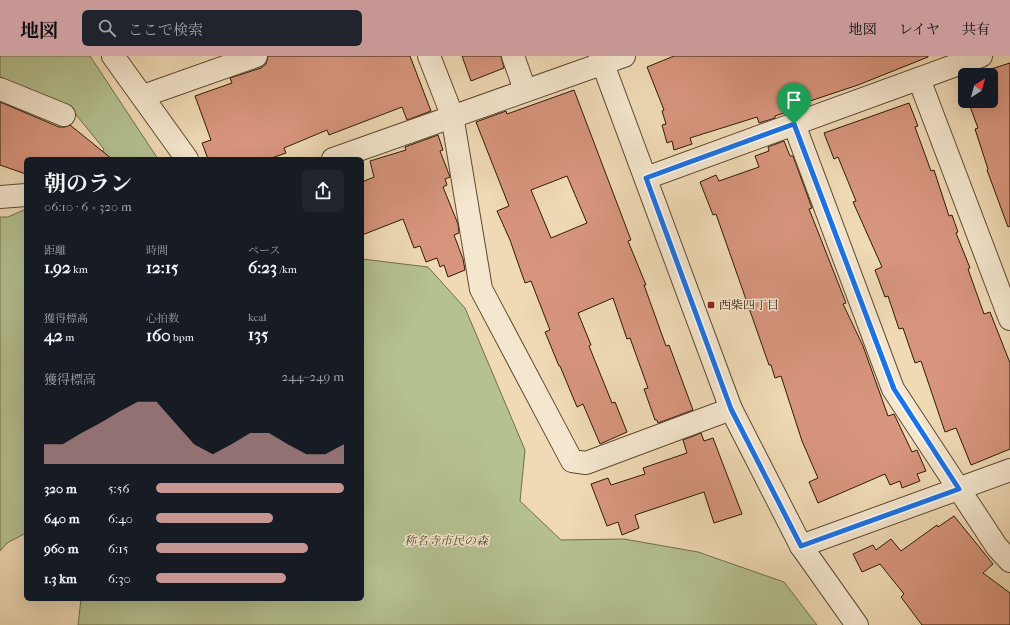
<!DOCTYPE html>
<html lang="ja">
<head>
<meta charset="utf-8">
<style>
  :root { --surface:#171b24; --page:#20242c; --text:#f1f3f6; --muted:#9ea1a6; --accent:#c59692 }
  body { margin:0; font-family:"IM FELL French Canon","Noto Serif JP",serif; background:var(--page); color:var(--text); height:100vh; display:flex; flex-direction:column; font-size:15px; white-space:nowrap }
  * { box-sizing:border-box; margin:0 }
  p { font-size:13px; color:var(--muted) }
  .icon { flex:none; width:22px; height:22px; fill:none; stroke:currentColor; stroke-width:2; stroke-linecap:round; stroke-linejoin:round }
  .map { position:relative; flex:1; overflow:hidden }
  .drawer { position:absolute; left:24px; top:101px; width:340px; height:444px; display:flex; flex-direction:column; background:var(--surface); border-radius:6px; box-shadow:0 4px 16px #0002 }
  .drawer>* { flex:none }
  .needle { width:26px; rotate:37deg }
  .tools { position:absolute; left:958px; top:12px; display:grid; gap:8px }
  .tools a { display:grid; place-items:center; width:40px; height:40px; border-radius:6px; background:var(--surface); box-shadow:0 4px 16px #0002; font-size:20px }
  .pin { position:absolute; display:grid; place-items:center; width:34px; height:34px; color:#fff; margin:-41px -17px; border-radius:50% 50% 50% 0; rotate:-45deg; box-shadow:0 0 4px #0007 }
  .pin .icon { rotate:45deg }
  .round { display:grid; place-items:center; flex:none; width:42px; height:42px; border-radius:6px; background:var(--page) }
  .headline { display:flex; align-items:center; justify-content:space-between; height:68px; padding:0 20px }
  h1 { font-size:22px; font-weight:700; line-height:30px }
  .stats { display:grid; grid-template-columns:repeat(3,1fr); gap:6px; height:68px; padding:4px 20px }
  .stats div { display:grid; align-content:center }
  .stats b { font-size:17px; font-weight:700 }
  .stats small { font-size:11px; font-weight:400 }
  .stats p { font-size:11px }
  .chart { height:112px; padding:8px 20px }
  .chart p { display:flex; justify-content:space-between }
  .chart svg { width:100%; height:72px; margin-top:4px; fill:var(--accent); opacity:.7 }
  ul { padding:0 20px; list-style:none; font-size:13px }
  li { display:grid; grid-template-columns:64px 48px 1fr; align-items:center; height:30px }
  li i { height:10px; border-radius:5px; background:var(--accent) }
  header { display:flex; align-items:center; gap:24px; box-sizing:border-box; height:56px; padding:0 20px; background:var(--accent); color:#111 }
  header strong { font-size:19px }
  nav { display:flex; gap:22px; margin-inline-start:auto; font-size:14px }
  .search { width:280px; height:36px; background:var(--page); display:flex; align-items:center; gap:10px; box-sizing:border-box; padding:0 14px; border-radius:6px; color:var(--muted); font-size:15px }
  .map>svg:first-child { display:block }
</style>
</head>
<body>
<header>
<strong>地図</strong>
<div class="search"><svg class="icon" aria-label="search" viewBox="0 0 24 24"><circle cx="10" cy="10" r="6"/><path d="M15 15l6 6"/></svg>ここで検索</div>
<nav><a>地図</a><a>レイヤ</a><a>共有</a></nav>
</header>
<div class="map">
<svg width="1010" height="569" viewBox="0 0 1010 569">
  <rect width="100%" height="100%" fill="#efdab5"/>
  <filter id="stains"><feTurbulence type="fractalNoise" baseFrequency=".005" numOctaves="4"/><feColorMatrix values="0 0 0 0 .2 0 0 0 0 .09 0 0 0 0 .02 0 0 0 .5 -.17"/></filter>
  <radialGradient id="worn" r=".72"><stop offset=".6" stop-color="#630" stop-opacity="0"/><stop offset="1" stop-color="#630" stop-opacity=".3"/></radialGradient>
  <g fill="#b5c191" stroke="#726e4b">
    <path d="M0,0H90L158,103H99L104,93L73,55L0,21Z"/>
    <path d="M26,153V477L7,487L0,495V161H8Z"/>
    <path d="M362,203L428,211L465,252L525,394L520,445L561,484L624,483L698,496L784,526L817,569H78L81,543H362Z"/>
  </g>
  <g fill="#d7957d" stroke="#2f1a05" fill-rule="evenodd">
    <path d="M268,0H410L431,55L407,64L402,51L329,79L327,74L284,92L286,97L269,103H208L202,87L211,84L195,40L232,27L230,22L261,12L266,8Z"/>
    <path d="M462,0H501L504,12L471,25Z"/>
    <path d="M674,0H928V1L858,29L783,54L784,57L775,60V62L759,67L757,61L690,82L692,88L674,94L672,85L667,87L662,69L666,68L662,55L664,54L647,11Z"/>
    <path d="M1010,7V170L1008,171L987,114L988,113L975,73L978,72L968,45H991V19H983L991,16V13Z"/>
    <path d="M574,34L631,184L628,185L646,229H644L666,290L669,289L693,354L658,367L657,364H655L644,333L648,332L630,282L627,283L613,242L578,257L591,289L589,290L612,347L615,346L627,376L600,388L583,348L577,351L560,310H559L545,276L550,274L531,225L525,227L510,184L497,155L509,150L476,66L506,55L507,58ZM567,120L587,167L551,182L531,134Z"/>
    <path d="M0,46L59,71H65L70,69L112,103H26V118L0,109Z"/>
    <path d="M909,47L918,70L915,71L931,115L934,114L949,160L952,159L958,176L956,177L970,212L968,213L984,258L990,256L1010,307V393L971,409L956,372L945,376L921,305L915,307L903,272L899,273L888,240L885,241L875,214L882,211L853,146L856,145L838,101L834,103L824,77Z"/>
    <path d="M438,79L443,94L440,95L450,121L445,123L447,129L443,131L458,168L459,177L454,179L463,203L465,214L448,221L444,209L440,211L437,202L426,206L420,190L414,192L403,163L362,179V126L374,121L370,105L406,94L405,91Z"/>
    <path d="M784,85L790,100H793L812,152L809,153L846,247L843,248L863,290L888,360L894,358L912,396L917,394L926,415L917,418L920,425L902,432L900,425L890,429L885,418L818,447L809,426L818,422L802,385L781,320L775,322L771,309H769L716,158L713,159L700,126L716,119L719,125L759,111L755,100L769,95L768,91Z"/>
    <path d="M701,377L704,385L713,382L742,458L714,467L704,436L635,459L639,472L622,479L618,466L607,470L591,428L608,422L611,429L645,418L643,412L687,397L683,384Z"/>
    <path d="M954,460L993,508L983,517L1010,537V569H922L901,541L904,538L880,508L862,516L853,498L873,489L876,494L891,483L901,495L937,469L938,471Z"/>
  </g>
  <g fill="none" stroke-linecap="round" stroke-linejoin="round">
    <g stroke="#5f4a31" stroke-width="24">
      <g id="minor">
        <path d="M113,0L187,103"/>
        <path d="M429,0L452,59L481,233L572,405L586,407L731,353"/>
        <path d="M513,0L525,34"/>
        <path d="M600,0L731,353L801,490L857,569"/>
        <path d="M919,23L1010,263"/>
        <path d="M0,33L64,59"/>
        <path d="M143,40L256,0"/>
        <path d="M794,68L893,333L997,491L1010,505"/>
        <path d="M333,103L624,0"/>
        <path d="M646,122L981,0"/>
        <path d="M0,141L26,139"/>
        <path d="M801,490L1010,414"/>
      </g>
    </g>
    <use href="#minor" stroke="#f5e7cf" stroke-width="22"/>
  </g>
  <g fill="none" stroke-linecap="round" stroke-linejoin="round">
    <g stroke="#fff" stroke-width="8">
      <path id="route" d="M794,68L894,333L959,433L801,490L731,353L646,122Z"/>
    </g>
    <use href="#route" stroke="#1a73e8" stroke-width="5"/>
  </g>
  <rect fill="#8f2418" stroke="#f5e7cf" stroke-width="1.5" x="707" y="245" width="8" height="8" rx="2"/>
  <g text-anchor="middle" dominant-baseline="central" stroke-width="3" stroke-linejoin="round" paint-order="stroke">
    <g font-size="12" fill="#2f1a05" stroke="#f5e7cf" text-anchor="start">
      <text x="719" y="249">西柴四丁目</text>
    </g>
    <g font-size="12" font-style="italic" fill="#574c2f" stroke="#f5e7cf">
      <text x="446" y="485">称名寺市民の森</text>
    </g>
  </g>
  <rect width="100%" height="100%" filter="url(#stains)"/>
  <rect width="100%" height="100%" fill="url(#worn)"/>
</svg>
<div class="tools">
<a><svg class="needle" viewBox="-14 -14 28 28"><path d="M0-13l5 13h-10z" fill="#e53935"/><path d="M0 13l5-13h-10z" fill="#9ea1a6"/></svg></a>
</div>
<div class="pin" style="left:794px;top:68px;background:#1e9e55"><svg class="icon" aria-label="arrive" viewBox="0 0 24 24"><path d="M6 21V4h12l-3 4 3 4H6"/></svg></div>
<section class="drawer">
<div class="headline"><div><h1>朝のラン</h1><p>06:10 · 6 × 320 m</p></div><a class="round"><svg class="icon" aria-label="share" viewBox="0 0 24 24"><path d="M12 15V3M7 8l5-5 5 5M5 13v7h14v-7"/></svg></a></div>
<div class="stats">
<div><p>距離</p><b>1.92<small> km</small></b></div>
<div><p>時間</p><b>12:15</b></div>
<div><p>ペース</p><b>6:23<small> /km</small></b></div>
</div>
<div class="stats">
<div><p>獲得標高</p><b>42<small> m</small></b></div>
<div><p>心拍数</p><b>160<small> bpm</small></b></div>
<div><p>kcal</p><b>135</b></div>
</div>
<div class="chart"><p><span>獲得標高</span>244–249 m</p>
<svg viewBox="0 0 160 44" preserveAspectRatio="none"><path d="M0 44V32L10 32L20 25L30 19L40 12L50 6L60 6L70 19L80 32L90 38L100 32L110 25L120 25L130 32L140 38L150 38L160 32V44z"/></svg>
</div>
<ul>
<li><b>320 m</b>5:56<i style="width:100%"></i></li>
<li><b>640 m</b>6:40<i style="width:62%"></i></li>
<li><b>960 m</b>6:15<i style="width:81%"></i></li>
<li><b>1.3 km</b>6:30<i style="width:69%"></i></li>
</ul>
</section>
</div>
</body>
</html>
